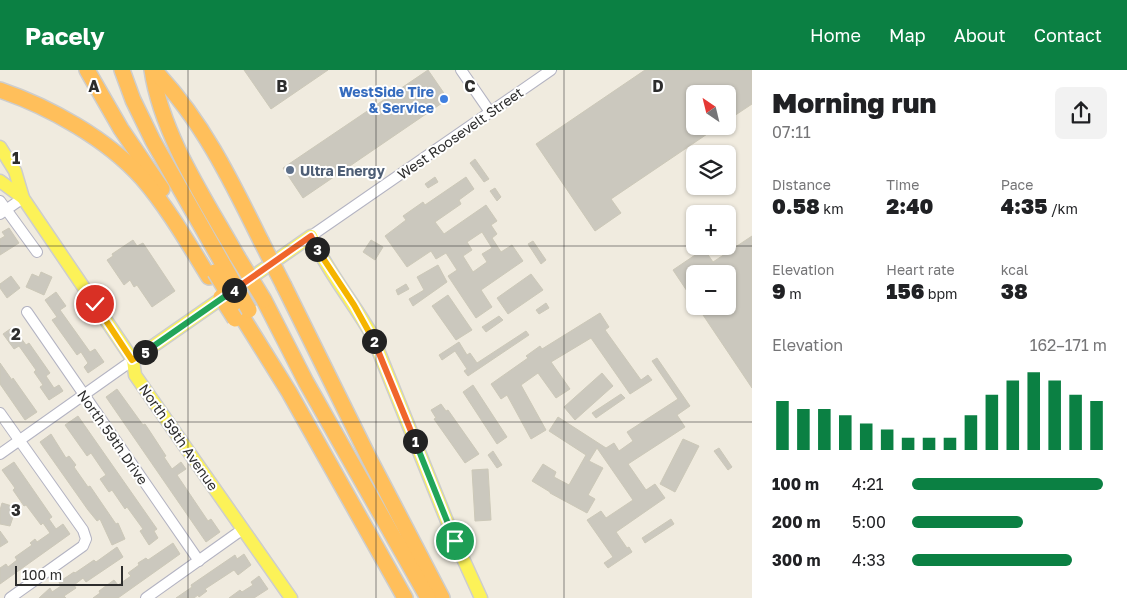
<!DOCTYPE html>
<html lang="en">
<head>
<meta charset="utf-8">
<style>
  :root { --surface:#fff; --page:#f2f2f2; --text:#202124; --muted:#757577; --accent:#0b8043 }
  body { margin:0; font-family:"Golos Text",sans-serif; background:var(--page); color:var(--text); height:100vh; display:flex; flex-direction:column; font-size:19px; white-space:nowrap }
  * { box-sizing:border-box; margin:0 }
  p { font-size:16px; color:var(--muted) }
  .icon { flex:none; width:28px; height:28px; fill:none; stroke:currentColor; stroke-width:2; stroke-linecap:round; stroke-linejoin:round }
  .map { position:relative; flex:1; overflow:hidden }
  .side { display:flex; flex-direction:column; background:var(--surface); width:375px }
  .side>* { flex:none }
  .needle { width:32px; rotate:325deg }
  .buttons { position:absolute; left:686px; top:15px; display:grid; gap:10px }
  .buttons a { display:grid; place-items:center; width:50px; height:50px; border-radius:8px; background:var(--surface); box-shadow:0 1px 4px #0004; font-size:25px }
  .scale { position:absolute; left:15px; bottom:12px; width:108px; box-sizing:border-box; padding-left:5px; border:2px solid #2d2d2d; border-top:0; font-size:14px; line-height:18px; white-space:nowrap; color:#2d2d2d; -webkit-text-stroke:4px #fff; paint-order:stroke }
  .pin { position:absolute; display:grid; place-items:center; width:42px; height:42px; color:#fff; margin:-21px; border:2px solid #fff; border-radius:50%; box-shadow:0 1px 5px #0007 }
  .km { position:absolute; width:25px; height:25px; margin:-12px; border-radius:50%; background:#222; color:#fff; font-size:14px; line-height:25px; text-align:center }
  .round { display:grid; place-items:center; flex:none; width:52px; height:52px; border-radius:8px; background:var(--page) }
  .summary { display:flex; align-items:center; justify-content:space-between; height:85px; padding:0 20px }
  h1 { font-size:28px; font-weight:800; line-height:38px }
  .metrics { display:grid; grid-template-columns:repeat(3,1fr); gap:8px; height:85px; padding:5px 20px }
  .metrics div { display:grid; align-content:center }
  .metrics b { font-size:21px; font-weight:800 }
  .metrics small { font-size:14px; font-weight:400 }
  .metrics p { font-size:14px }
  .chart { height:140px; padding:10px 20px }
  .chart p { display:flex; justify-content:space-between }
  .chart svg { width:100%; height:90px; margin-top:5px; stroke:var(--accent); stroke-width:6 }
  ul { padding:0 20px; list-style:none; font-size:16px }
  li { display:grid; grid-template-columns:80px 60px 1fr; align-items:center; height:38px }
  li i { height:12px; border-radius:6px; background:var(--accent) }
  header { display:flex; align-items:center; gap:30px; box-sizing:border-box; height:70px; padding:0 25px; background:var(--accent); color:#fff }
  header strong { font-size:24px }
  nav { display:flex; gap:28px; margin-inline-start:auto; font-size:18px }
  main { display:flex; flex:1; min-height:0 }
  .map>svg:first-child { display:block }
</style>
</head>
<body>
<header>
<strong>Pacely</strong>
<nav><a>Home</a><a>Map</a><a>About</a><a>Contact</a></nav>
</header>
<main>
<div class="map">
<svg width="752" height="528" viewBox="0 0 752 528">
  <rect width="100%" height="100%" fill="#f0ebdf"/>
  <g fill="#cbc8be" stroke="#ccc8b8" fill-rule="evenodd">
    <path d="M244,0H328L271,39Z"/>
    <path d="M428,0L448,29L303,128L283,98Z"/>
    <path d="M645,0H752V34L728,50V24H695V56H719L611,129L621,143L595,161L536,74Z"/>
    <path d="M475,89L489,109L484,112L470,93Z"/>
    <path d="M435,107L438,112L428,118L425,114Z"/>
    <path d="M466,107L474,119L459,130L461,134L435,152L444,164L486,135L497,151L491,155L497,164L492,168L501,182L512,175L523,191L481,220L492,237L476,248L448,206L457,200L446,183L436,189L431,181L407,197L385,166L406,150L403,146L423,132L425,135ZM482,162L492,178L482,184L487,192L473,202L463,186L472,180L467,172Z"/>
    <path d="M495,118L501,127L497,131L490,121Z"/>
    <path d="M9,158L19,173L0,185V169L5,166L2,162Z"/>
    <path d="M752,166V318L697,236H728V204H695V233L673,200L704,179L713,192Z"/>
    <path d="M133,170L137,176L143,173L175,221L152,237L137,215L134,217L130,210L124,215L107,190L113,186L112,184Z"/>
    <path d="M371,170L383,177L375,190L363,182Z"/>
    <path d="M533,171L546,190L541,194L528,174Z"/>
    <path d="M438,195L447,212L413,236L409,229L424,220L417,207Z"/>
    <path d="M41,202L52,207L44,225L26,217L32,204L39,207Z"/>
    <path d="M531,204L543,220L508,244L497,228Z"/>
    <path d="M11,206L20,218L7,228L0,218V214Z"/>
    <path d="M406,214L409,219L398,225L396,220Z"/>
    <path d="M56,222L66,236L60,240L90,282L95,279L104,292L88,303L84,297L88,293L81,282L77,285L52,250L57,247L45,230Z"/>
    <path d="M448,225L472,260L456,270L432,236Z"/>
    <path d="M546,233L549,238L539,244L536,240Z"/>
    <path d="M600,243L609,257L605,260L641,310L648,305L652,310L630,324L591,268L551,292L570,319L556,328L538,303L521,315L546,360L531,369L507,325L501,329L491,314L528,288L526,286L540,276L542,279Z"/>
    <path d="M499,246L503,250L486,262L482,257Z"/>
    <path d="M13,257L26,275L29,273L50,303L46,306L54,318L59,315L63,321L49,330L40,317L43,315L34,302L36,300L19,276L14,279L3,264Z"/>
    <path d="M526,261L529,265L468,306L464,301L467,299L455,281L442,290L439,285L459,272L467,285L470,283L477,293Z"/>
    <path d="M657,288L690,336L677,345L685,357L628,394L646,420L655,414L665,428L616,462L627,478L629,477L632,482L608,498L604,493L613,487L587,450L601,441L606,448L633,430L597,378L589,391L603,398L588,425L595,429L587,443L550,423V422L532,411L543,394L556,402L554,407L569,415L586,385L549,361L558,347L606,378L614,373L619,381L633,371L627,362L678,329L652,291Z"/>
    <path d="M0,293L12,310L13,308L37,342L25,350L0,314Z"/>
    <path d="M602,303L613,316L575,350L564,337Z"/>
    <path d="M473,315L507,367L497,374L463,322Z"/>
    <path d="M117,319L143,355L145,354L151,363L166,386L164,387L172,399L181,392L186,399L177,405L208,451L211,449L220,462L206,472L106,327Z"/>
    <path d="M621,324L625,328L596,348L592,343Z"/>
    <path d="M441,334L446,341L448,340L479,384L465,393L434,349L436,348L431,340Z"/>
    <path d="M78,346L157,459L154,461L158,468L149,475L140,461L143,459L127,437L125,439L112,420L109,422L100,409L106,405L91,383L87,386L65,355Z"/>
    <path d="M51,364L66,388L69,386L76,395L74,397L88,417L90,416L116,454L118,453L125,469L112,475L100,449L97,451L88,440L40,372Z"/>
    <path d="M683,369L699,376L675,422L660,414Z"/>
    <path d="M719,378L732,397L728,400L714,381Z"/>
    <path d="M493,381L502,395L497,398L488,385Z"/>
    <path d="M14,392L52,447L49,449L56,459L63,454L70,464L0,514V498L6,494L8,497L17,490L15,487L32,475L30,473L35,469L37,472L50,463L43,453L41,455L26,435L24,436L13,420L15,418L2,400Z"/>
    <path d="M488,399L491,450L475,451L472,400Z"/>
    <path d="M2,433L12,436L10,443L14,444L10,456L0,454V440Z"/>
    <path d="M671,449L674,454L645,473L642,468Z"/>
    <path d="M0,461L8,472L0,477Z"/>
    <path d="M173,473L180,484L118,528H93L100,523L99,521L114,510L118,515L131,506L128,503L139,495L138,493L146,488L148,490Z"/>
    <path d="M117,477L123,487L86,512L83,508L74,515L76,518L64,526L66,528H39L50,518L52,522L61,516L59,512L74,502L75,503L94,490L96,492Z"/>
    <path d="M244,484L251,495L238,505L234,500L205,519L207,521L199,527L198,525L194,528H176L192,517L191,515L235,485L237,489Z"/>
    <path d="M259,506L268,519L254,528H229L240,520L242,522L253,515L251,512Z"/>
  </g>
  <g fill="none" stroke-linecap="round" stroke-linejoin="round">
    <g stroke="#b3b3c2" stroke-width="12">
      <g id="minor">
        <path d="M461,0L490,42"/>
        <path d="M0,131L37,182"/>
        <path d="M0,144L23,128"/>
        <path d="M311,166L551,0"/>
        <path d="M27,242L199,491"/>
        <path d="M0,343L83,460L86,469L83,476L10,528"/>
        <path d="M0,384L133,290"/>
        <path d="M146,528L243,459"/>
      </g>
    </g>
    <g stroke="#cdcdcd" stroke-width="15">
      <g id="major">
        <path d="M0,77L15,101L23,128L133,290L135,305L291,528"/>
        <path d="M0,111L23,128"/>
        <path d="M133,290L311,166C327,201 353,232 372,265L455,471L481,528"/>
      </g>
    </g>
    <g stroke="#cdcdcd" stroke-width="18">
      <g id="highway">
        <path d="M87,0L121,59L162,119"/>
        <path d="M122,0L133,30L153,71L224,196"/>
        <path d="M152,0C162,66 205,129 237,186"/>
        <path d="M154,0C202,50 231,110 261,171"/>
        <path d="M0,20C50,37 107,69 142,108C168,138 188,173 209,207"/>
        <path d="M284,216L368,386L442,528"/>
        <path d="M264,230L306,312L428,528"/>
        <path d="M241,245L289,322L405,528"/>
      </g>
    </g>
    <use href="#minor" stroke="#fff" stroke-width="10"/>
    <use href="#major" stroke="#fcf258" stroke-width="12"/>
    <use href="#highway" stroke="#ffbf5b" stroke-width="15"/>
    <g stroke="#cdcdcd" stroke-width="18" stroke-linecap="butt">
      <g id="highway-bridge">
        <path d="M261,171L284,216"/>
        <path d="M237,186L264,230"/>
        <path d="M224,196L249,240"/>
        <path d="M215,202L234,233"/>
        <path d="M221,227L235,249"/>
      </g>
    </g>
    <use href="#highway-bridge" stroke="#ffbf5b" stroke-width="15"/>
  </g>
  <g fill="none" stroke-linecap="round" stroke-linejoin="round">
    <g stroke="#fff" stroke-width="10">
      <path id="split-1" d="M415,371L455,471"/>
    </g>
    <g stroke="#fff" stroke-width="10">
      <path id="split-2" d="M374,271L415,371"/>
    </g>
    <g stroke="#fff" stroke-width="10">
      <path id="split-3" d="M317,179L354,235L374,271"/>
    </g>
    <g stroke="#fff" stroke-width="10">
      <path id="split-4" d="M234,220L311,166L317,179"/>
    </g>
    <g stroke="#fff" stroke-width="10">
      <path id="split-5" d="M145,282L234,220"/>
    </g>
    <g stroke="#fff" stroke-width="10">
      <path id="split-6" d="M95,234L132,290L145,282"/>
    </g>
    <use href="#split-1" stroke="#22a559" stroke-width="6"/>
    <use href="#split-2" stroke="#f0652b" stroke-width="6"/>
    <use href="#split-3" stroke="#f5b400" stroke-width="6"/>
    <use href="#split-4" stroke="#f0652b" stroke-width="6"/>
    <use href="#split-5" stroke="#22a559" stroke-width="6"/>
    <use href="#split-6" stroke="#f5b400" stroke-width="6"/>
  </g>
  <path fill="none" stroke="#2d2d2d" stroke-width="1" stroke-opacity="0.55" d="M188,0V528M376,0V528M564,0V528M0,176H695M728,176H752M0,352H752"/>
  <circle fill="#3f7fe0" stroke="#fff" stroke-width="2" cx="444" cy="29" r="5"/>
  <circle fill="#5c6f8a" stroke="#fff" stroke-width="2" cx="290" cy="100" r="5"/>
  <g text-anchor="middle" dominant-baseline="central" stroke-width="4" stroke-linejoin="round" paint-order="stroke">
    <g font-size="14" font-weight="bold" fill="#366cbe" stroke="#fff" text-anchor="end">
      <text x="434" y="21">WestSide Tire<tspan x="434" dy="16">&amp; Service</tspan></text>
    </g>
    <g font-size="14" fill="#2d2d2d" stroke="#fff">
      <text transform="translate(460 63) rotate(-35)">West Roosevelt Street</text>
      <text transform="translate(113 367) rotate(55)">North 59th Drive</text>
      <text transform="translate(179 367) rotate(55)">North 59th Avenue</text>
    </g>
    <g font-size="14" font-weight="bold" fill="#4e5e75" stroke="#fff" text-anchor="start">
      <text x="300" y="100">Ultra Energy</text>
    </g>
  </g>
  <g font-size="16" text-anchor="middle" font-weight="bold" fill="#2d2d2d" stroke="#fff" stroke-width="4" stroke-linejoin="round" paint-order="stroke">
    <text x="94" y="22">A</text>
    <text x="282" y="22">B</text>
    <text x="470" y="22">C</text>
    <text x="658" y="22">D</text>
    <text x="16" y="94">1</text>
    <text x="16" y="270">2</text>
    <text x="16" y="446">3</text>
  </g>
</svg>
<div class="buttons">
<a><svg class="needle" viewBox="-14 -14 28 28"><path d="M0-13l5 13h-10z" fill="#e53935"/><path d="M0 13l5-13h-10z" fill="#757577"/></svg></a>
<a><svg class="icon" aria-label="layers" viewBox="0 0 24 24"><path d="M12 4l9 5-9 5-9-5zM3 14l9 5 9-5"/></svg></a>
<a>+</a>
<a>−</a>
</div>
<div class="scale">100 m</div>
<div class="pin" style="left:455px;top:471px;background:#1e9e55"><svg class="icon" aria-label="arrive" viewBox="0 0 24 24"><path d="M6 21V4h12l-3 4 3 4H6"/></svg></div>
<div class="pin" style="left:95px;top:234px;background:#d93025"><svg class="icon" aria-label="check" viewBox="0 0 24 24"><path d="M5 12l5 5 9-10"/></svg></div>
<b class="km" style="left:415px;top:371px">1</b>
<b class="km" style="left:374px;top:271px">2</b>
<b class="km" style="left:317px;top:179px">3</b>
<b class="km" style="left:234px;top:220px">4</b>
<b class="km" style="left:145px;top:282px">5</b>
</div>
<section class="side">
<div class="summary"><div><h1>Morning run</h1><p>07:11</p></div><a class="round"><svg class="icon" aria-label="share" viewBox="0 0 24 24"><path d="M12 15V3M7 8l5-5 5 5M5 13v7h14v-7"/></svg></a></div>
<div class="metrics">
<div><p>Distance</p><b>0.58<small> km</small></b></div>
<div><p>Time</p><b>2:40</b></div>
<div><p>Pace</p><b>4:35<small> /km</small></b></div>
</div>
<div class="metrics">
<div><p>Elevation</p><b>9<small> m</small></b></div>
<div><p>Heart rate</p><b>156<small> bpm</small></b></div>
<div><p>kcal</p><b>38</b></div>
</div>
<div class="chart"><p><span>Elevation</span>162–171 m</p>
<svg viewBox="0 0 160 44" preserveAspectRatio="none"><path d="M5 44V20M15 44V24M25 44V24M35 44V27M45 44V31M55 44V34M65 44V38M75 44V38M85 44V38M95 44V27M105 44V17M115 44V10M125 44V6M135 44V10M145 44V17M155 44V20"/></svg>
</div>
<ul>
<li><b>100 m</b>4:21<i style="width:98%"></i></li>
<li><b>200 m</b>5:00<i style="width:57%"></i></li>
<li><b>300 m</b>4:33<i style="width:82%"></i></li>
</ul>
</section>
</main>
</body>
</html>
